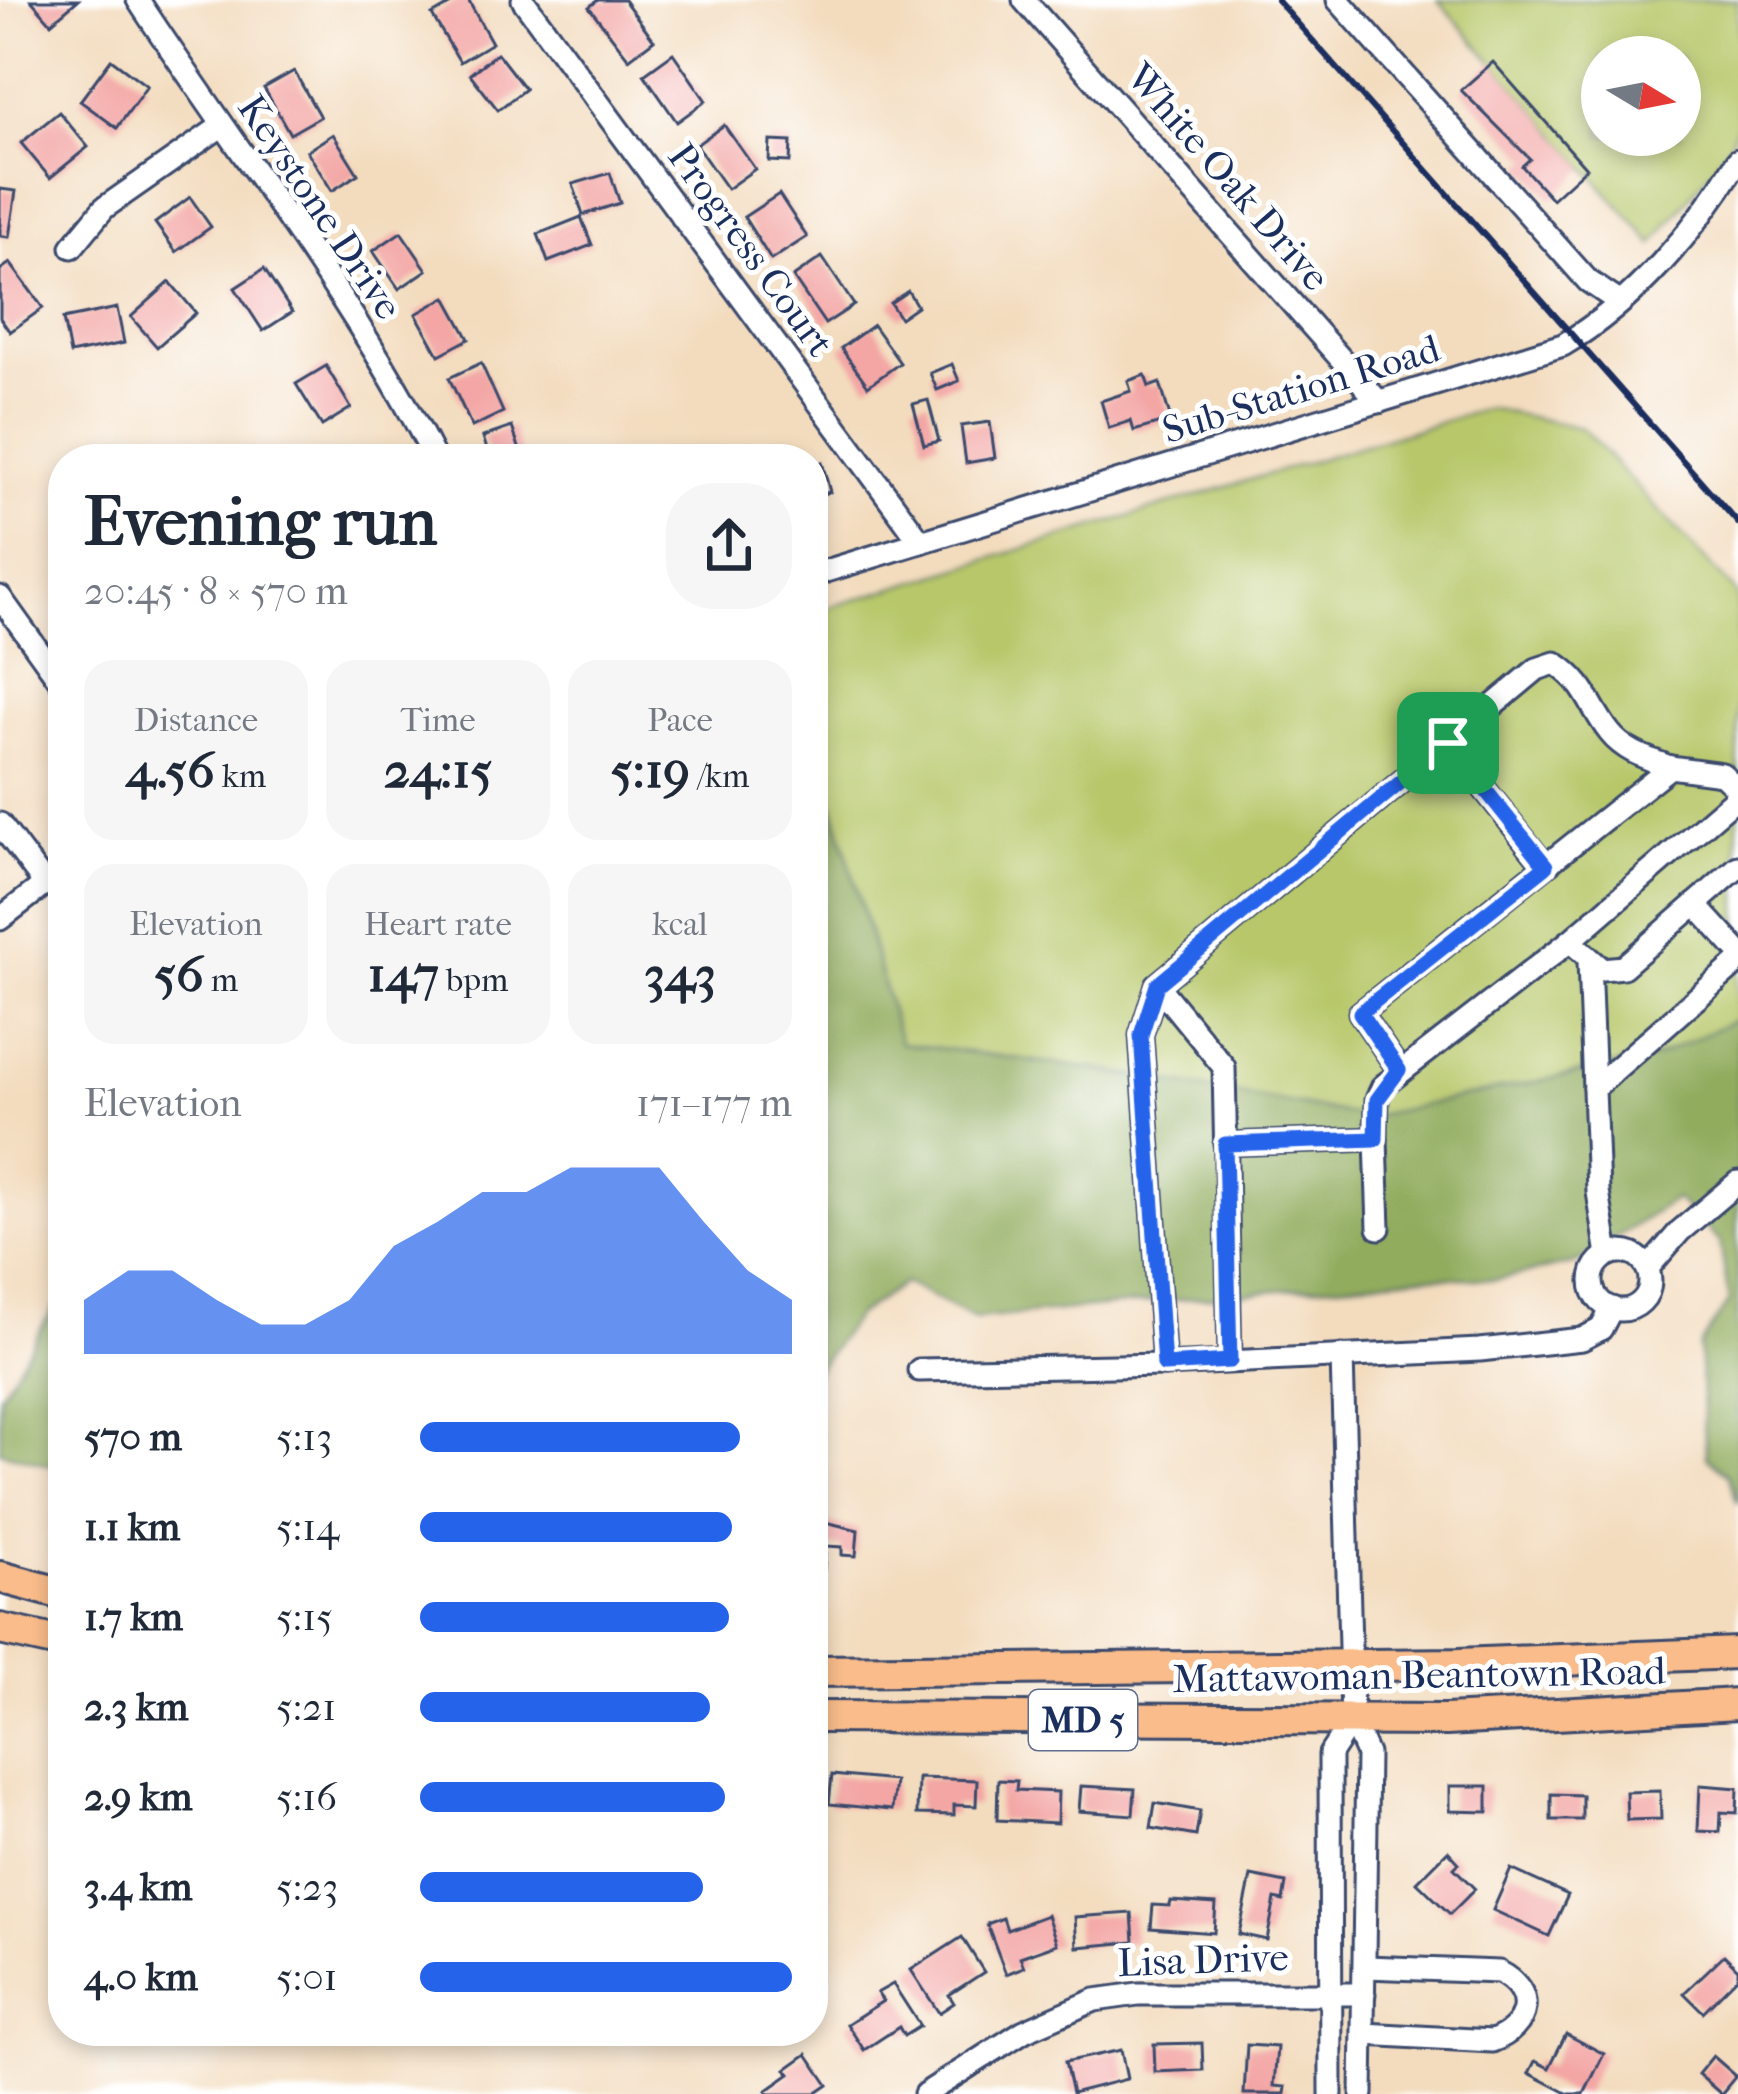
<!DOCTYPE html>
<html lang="en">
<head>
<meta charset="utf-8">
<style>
  :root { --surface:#fff; --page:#f6f6f7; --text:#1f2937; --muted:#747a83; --accent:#2563eb }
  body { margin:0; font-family:"IM FELL French Canon",serif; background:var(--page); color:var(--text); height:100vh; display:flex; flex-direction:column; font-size:45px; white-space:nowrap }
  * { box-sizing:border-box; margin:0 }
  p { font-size:39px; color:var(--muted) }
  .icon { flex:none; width:66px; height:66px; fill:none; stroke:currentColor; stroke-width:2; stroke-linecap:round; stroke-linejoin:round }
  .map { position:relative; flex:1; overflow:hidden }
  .side { position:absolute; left:48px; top:444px; width:780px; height:1602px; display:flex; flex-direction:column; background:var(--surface); border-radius:48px; box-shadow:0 6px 18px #0003 }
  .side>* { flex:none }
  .needle { width:78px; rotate:100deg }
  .controls { position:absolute; left:1581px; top:36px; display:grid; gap:24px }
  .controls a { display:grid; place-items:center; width:120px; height:120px; border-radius:50%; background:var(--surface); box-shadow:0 6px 18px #0003; font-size:60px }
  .pin { position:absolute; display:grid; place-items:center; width:102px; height:102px; color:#fff; margin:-51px; border-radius:24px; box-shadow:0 6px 18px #0006 }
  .round { display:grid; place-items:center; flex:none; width:126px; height:126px; border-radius:48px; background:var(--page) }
  .summary { display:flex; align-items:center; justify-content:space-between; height:204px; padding:0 36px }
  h1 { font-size:66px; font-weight:800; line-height:90px }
  .figures { display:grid; grid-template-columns:repeat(3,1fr); gap:18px; height:204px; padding:12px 36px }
  .figures div { display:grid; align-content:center; border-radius:30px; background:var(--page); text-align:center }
  .figures b { font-size:51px; font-weight:800 }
  .figures small { font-size:33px; font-weight:400 }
  .figures p { font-size:33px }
  .chart { height:336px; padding:24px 36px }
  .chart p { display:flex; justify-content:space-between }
  .chart svg { width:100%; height:216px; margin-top:12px; fill:var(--accent); opacity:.7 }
  ul { padding:0 36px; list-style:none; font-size:39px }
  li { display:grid; grid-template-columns:192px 144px 1fr; align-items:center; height:90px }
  li i { height:30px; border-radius:15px; background:var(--accent) }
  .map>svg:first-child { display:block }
</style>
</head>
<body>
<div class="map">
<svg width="1738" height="2094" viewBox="0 0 1738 2094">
  <rect width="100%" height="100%" fill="#fff"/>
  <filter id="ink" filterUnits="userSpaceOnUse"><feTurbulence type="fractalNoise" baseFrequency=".00833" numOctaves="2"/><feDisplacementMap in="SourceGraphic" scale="24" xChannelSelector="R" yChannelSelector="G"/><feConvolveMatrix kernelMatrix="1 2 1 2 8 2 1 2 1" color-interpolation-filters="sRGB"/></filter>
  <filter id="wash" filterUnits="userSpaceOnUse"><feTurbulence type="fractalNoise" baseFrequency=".004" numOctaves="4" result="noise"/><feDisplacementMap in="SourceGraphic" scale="48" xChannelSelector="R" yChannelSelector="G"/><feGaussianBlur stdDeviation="2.7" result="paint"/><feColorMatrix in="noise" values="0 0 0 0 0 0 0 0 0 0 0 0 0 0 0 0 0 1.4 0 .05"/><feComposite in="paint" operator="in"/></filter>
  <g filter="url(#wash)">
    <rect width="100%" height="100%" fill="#f3dcbe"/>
    <g fill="#b7c769" stroke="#697b64" stroke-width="3" fill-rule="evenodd">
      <path d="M1438,0H1738V122L1728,148L1653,244ZM1602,57H1680V135H1602Z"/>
      <path d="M1487,408L1582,428L1738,595V1019L1655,1057L1367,1117L1100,1070L900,1043L813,735L814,612Z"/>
    </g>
    <g fill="#91ac5d" stroke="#566e5e" stroke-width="3">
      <path d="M813,735L900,1043L1100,1070L1367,1117L1655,1057L1738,1019V1504L1728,1475L1706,1457L1699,1346L1729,1301L1720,1242L1676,1199L1576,1263L1495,1280L1424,1276L975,1319L904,1283L856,1316L813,1375Z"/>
      <path d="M63,1293V1469L0,1451V1395Z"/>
    </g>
    <g id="blocks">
      <g fill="#f3a6a4">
        <path d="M31,0H78L51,23Z"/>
        <path d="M458,0H468L492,43L460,62L432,15Z"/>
        <path d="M598,0H624L654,40L629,59L589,7Z"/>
        <path d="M497,53L525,89L498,110L470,74Z"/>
        <path d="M673,53L706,101L677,122L644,74Z"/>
        <path d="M111,59L147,86L117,128L80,101Z"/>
        <path d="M1493,62L1586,168L1552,199L1522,166L1530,159L1461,90Z"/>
        <path d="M294,71L320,117L290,134L264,88Z"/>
        <path d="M59,112L88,147L50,178L21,143Z"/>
        <path d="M724,125L755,169L727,189L696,145Z"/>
        <path d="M333,134L358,174L332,191L307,151Z"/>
        <path d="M770,141L791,142L790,162L769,161Z"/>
        <path d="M610,173L620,203L583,215L573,184Z"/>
        <path d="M0,189L16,191L9,237L0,236Z"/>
        <path d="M779,194L807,237L771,260L744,217Z"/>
        <path d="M190,197L211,227L176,252L155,223Z"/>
        <path d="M581,217L592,245L548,262L538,234Z"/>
        <path d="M401,232L427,270L399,289L373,251Z"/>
        <path d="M822,257L854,305L825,324L793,277Z"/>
        <path d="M10,263L43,308L10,332L0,318V270Z"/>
        <path d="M264,269L292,312L263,331L235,288Z"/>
        <path d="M170,282L196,313L157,347L131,317Z"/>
        <path d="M908,291L917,306L900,318L890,303Z"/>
        <path d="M446,297L469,339L439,355L416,314Z"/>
        <path d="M117,308L124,343L70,354L63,319Z"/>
        <path d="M873,325L900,363L868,386L841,348Z"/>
        <path d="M481,363L503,412L472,427L449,378Z"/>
        <path d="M952,364L959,381L937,390L930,373Z"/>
        <path d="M326,366L351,408L322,426L296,384Z"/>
        <path d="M1145,375L1149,387L1160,383L1171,420L1134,431L1131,421L1109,428L1101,401L1131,391L1128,381Z"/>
        <path d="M928,400L939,441L924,445L913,404Z"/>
        <path d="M990,422L995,458L966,463L961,426Z"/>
        <path d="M512,427L523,459H490L483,437Z"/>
        <path d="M822,462L830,492L813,497V465Z"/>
        <path d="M813,1519L858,1530L856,1556L842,1555V1547L826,1546L824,1570L813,1569Z"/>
        <path d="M832,1775L895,1781L892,1810L829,1804Z"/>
        <path d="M918,1778L977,1780L976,1806L954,1805V1815L917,1814Z"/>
        <path d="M998,1780L1017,1781L1016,1790L1058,1792L1057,1823L997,1820Z"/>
        <path d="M1700,1785L1738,1788L1737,1813L1721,1812L1720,1832L1698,1831Z"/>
        <path d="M1081,1786L1135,1789L1133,1815L1079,1811Z"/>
        <path d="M1450,1786H1488V1812L1450,1811Z"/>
        <path d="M1660,1791L1661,1819L1627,1820L1626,1792Z"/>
        <path d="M1551,1794L1582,1795V1820H1551Z"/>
        <path d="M1155,1803L1200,1811L1196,1836L1151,1828Z"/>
        <path d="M1448,1851L1459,1863L1454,1868L1475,1889L1450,1914L1417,1882Z"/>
        <path d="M1511,1869L1568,1895L1549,1936L1493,1910Z"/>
        <path d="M1251,1876L1286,1883L1283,1901L1275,1899L1267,1940L1239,1934Z"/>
        <path d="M1171,1901L1216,1904L1214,1933L1151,1928L1153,1905L1170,1906Z"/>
        <path d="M1132,1913L1134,1942L1077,1947L1075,1917Z"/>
        <path d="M1047,1915L1057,1944L1020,1957L1024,1967L1006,1974L987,1924L1003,1918L1007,1930Z"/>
        <path d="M962,1937L984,1972L949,1995L954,2003L939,2013L911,1970Z"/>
        <path d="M1724,1955L1738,1969V1977L1703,2012L1684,1993Z"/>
        <path d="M893,1984L920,2026L904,2036L899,2027L864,2050L847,2024L883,2001L877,1993Z"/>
        <path d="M1566,2034L1604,2054L1584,2094H1569L1529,2073L1535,2061L1549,2068Z"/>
        <path d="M1202,2043L1203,2070L1155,2072L1154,2044Z"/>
        <path d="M1247,2045L1277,2047L1274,2086L1286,2087L1285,2094H1244Z"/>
        <path d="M1121,2050L1127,2079L1072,2093L1065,2062Z"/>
        <path d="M807,2054L828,2085L815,2094H768L766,2091L790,2074L786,2069Z"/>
        <path d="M1713,2056L1736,2076L1721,2094L1698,2074Z"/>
      </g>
    </g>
  </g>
  <g filter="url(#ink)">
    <use href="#blocks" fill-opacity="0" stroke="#3b496c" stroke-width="3"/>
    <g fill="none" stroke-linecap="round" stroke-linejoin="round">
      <g stroke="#3b496c" stroke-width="27">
        <g id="minor">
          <path d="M138,0C237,152 353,297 435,459"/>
          <path d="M523,0L921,542"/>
          <path d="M1024,0L1379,402"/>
          <path d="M1338,0L1588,281L1619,302"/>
          <path d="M72,247L104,208L220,127"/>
          <path d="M813,575L1563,345C1635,302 1695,231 1738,160"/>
          <path d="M0,597L63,685"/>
          <path d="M1448,743L1545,866"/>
          <path d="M0,824L45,884"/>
          <path d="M1695,904L1738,951"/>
          <path d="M0,919L63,870"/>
          <path d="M1570,941L1738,796"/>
          <path d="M1589,961L1598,1192L1608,1255"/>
          <path d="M1157,985L1224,1067L1230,1361"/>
          <path d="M1399,1070L1360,1013L1670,767L1722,774L1738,789"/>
          <path d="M1594,1088L1738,962"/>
          <path d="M1376,1139L1379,1228"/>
          <path d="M1225,1144L1376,1139L1377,1099L1383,1086L1570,941L1602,969L1623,967L1738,867"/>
          <circle cx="1621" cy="1281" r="29"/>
          <path d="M1648,1268L1680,1231L1738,1182"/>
          <path d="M1342,1356L1352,1720L1367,1754L1362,2094"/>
          <path d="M1164,1365L1141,1035L1157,985L1537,669L1555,663C1588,685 1588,705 1610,733C1625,752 1649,759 1670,767"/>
          <path d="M919,1370L1164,1365L1480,1350L1582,1339L1601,1329L1612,1308"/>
          <path d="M1364,2034L1492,2041C1530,2027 1537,1991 1499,1972L1366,1967"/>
          <path d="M925,2094L1024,2031L1095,2000L1138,1994H1364"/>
          <path d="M1331,2094L1330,1754L1352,1720"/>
        </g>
      </g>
      <g stroke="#3b496c" stroke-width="36">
        <g id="highway">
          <path d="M0,1577L63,1594"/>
          <path d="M0,1629L63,1643"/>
          <path d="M813,1671L1458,1664L1738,1653"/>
          <path d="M813,1717L1446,1720L1738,1704"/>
        </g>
      </g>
      <use href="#minor" stroke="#fff" stroke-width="21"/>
      <use href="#highway" stroke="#f9bc8a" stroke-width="30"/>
      <path stroke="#1b2f5e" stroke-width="6" d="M1277,0L1738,523"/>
    </g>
  </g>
  <g fill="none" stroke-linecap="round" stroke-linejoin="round" filter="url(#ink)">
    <g stroke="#fff" stroke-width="24">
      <path id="route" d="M1448,743L1546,866L1360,1013L1399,1070L1377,1100L1376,1139L1225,1144L1230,1361L1164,1365L1141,1035L1157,985Z"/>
    </g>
    <use href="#route" stroke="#2563eb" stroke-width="15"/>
  </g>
  <g text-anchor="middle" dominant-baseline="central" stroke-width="10" stroke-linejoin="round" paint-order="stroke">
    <rect fill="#fff" stroke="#5f6d8e" stroke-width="3" x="1029" y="1690" width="108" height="60" rx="9"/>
    <g font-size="36" font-weight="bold" fill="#1b2f5e">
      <text x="1083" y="1720">MD 5</text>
    </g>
    <g font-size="39" fill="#1b2f5e" stroke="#fff">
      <text transform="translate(1228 177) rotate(49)">White Oak Drive</text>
      <text transform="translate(320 207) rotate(56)">Keystone Drive</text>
      <text transform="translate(751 250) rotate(54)">Progress Court</text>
      <text transform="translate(1301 389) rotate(-17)">Sub-Station Road</text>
      <text transform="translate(1419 1675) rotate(-1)">Mattawoman Beantown Road</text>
      <text transform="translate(1203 1960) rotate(-2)">Lisa Drive</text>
    </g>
  </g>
</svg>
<div class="controls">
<a><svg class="needle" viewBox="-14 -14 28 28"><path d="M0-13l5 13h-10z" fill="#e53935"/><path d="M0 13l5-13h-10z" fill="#747a83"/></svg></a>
</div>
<div class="pin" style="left:1448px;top:743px;background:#1e9e55"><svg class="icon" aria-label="arrive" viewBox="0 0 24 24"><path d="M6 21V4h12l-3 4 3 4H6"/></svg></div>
<section class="side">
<div class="summary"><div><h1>Evening run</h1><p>20:45 · 8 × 570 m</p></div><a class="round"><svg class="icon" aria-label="share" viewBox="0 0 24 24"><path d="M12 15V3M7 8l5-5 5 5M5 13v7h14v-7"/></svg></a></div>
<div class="figures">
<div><p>Distance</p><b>4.56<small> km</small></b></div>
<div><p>Time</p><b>24:15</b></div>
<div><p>Pace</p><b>5:19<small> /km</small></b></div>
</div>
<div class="figures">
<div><p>Elevation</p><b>56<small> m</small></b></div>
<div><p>Heart rate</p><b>147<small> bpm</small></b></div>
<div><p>kcal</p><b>343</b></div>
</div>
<div class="chart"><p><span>Elevation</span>171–177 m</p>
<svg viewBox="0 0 160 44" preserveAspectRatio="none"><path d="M0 44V33L10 27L20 27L30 33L40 38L50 38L60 33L70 22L80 17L90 11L100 11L110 6L120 6L130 6L140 17L150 27L160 33V44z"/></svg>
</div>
<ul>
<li><b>570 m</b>5:13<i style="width:86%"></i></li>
<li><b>1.1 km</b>5:14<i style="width:84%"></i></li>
<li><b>1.7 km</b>5:15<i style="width:83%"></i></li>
<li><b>2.3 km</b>5:21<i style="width:78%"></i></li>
<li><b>2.9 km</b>5:16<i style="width:82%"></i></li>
<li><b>3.4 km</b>5:23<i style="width:76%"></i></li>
<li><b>4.0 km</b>5:01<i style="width:100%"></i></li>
</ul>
</section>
</div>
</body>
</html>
